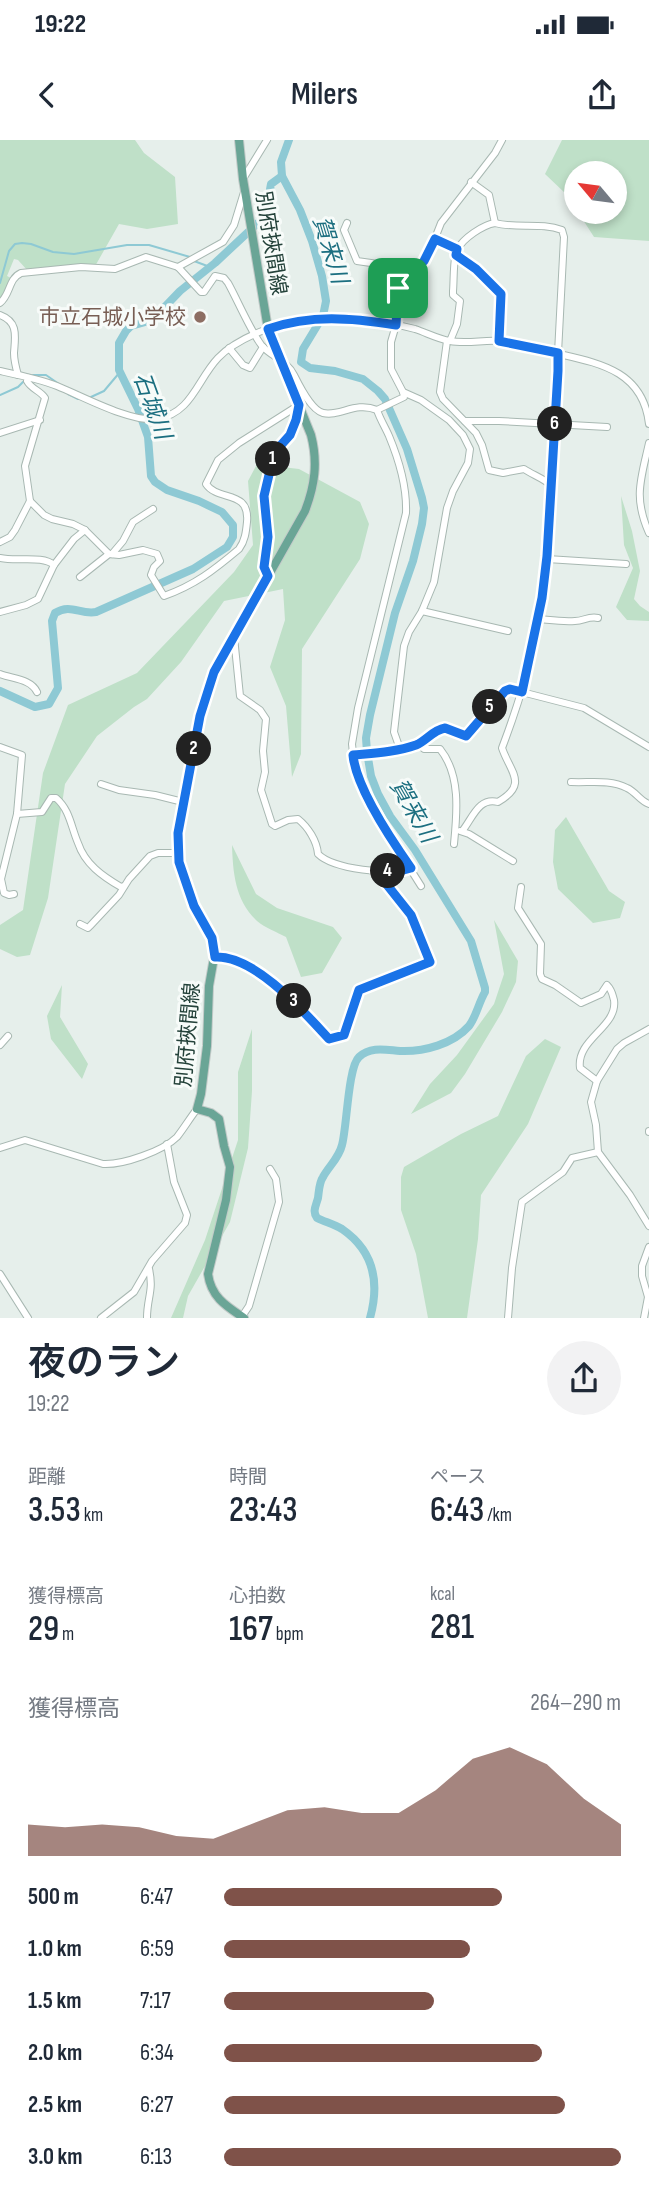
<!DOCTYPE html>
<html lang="ja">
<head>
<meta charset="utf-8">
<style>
  :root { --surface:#fff; --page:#f2f2f3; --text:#1f2937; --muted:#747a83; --accent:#7f5249 }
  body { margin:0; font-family:"Sofia Sans Condensed","Noto Sans JP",sans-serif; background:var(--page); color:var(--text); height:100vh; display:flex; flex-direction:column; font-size:26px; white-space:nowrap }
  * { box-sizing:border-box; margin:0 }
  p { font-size:23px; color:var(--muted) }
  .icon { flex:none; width:38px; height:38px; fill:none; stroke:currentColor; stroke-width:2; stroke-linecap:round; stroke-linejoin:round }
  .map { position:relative; height:1178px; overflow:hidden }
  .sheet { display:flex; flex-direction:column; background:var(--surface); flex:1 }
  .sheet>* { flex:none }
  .needle { width:46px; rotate:299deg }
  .fabs { position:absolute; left:564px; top:21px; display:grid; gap:14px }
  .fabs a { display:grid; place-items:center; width:63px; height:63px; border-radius:50%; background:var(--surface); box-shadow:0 4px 10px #0003; font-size:35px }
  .pin { position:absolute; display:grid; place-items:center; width:60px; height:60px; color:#fff; margin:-30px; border-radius:14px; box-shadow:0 4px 10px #0006 }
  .km { position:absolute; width:35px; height:35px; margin:-18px; border-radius:50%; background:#222; color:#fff; font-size:19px; line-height:35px; text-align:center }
  .round { display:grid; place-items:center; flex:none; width:74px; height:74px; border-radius:37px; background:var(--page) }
  .summary { display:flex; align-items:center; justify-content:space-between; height:119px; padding:0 28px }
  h1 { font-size:38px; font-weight:600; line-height:52px }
  .stats { display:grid; grid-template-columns:repeat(3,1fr); gap:10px; height:119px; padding:7px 28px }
  .stats div { display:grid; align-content:center }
  .stats b { font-size:35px; font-weight:600 }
  .stats small { font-size:19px; font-weight:400 }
  .stats p { font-size:19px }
  .chart { height:196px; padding:14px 28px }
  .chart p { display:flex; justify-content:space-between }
  .chart svg { width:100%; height:126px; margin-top:7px; fill:var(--accent); opacity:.7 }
  ul { padding:0 28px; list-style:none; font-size:23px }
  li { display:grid; grid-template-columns:112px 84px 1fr; align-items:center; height:52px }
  li i { height:18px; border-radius:9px; background:var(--accent) }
  .status { display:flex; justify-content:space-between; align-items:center; height:49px; padding:0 35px; background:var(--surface); direction:ltr }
  .status svg { height:19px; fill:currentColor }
  header { display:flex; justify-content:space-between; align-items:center; height:91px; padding:0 28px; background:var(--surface); font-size:32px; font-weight:600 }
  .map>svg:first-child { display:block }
</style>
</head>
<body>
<div class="status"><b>19:22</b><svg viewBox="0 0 49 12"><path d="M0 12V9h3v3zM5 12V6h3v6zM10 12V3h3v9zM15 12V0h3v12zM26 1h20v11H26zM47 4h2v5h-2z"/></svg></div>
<header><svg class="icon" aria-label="back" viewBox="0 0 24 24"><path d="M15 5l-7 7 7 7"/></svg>Milers<svg class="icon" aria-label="share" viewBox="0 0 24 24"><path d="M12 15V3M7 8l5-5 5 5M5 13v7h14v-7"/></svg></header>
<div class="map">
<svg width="649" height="1178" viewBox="0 0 649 1178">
  <rect width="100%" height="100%" fill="#e6efeb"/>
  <g fill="#bfe0c8">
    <path d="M0,0H135L144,13L175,37L178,84L147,89L119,84L94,128L28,131L18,120L14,119L7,136L11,138L7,153L0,160Z"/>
    <path d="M562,0H649V101L594,97L578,72H614V33H576V68L566,54L545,34Z"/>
    <path d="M257,324L299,329L360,362L369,384L360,419L302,509L301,614L292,637L286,566L270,527L285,480L283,449L224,461L181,522L147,559L134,567L97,596L65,644L48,758L30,815L17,817L0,809V785L23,770L43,633L68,565L137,533L234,432L253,405L248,341Z"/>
    <path d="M621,356L632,391L640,431L634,459L640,466L649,472V481L627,480L616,467L633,428L624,405Z"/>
    <path d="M566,677L609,751L625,762L620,778L593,783L558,749L553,722L555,690Z"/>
    <path d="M232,705L256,754L277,768L333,787L342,798L322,833L301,837L286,797C277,792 265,788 257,781C235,760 233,733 232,705Z"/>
    <path d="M494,780L518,821L516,842L502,872L465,934L451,953L411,974L430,944L457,915L494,864L504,834Z"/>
    <path d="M62,845L60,877L88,924L82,939L51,899L47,876Z"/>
    <path d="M252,889V951L248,1008L230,1082L188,1156L183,1178H171L205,1100L238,1000V932Z"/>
    <path d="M545,899L561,907L528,984L481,1055L478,1099L467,1178H428L416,1114L401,1070V1037L404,1027L461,994L498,976L526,916Z"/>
  </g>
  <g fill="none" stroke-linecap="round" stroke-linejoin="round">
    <g stroke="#8ec9d4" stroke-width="2">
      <path d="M194,121L210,127"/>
      <path d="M0,143L9,111L15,104L22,103L31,104L53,112L74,114L127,105H149L190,117"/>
      <path d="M33,235H46L59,244"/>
      <path d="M68,254L78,259"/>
      <path d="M0,255L18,247L26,239"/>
      <path d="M91,257L104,251L120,232"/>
    </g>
    <g stroke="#8ec9d4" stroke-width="8">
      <path d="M289,0L281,22L282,36L300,70L312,101L322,136L326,161L323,176L303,209L301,222L310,228L335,231L363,239L378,251L385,259L407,309L422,358L424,368L422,384L413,421L395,473L370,575L366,598L367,612L371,636L378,654L390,676L415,710L471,801L485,848V852C479,862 476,877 469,886C453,904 424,912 400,911C386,910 371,906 359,917C348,927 347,987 342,1005C339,1018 329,1026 323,1037C319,1043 319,1051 318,1058C316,1066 312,1071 317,1078C325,1082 334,1084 342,1089C374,1111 380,1142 370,1178"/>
      <path d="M0,551L35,567L49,564L58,548L52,481L55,473C71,463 80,475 96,472L193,429L227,407L233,397V385L222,372L199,361L167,350L155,342L151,336L148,297L138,269L119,230V203L126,191L131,186L149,181L156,176L180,151L215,123L260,81L266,71L271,44L282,36"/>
    </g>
    <g stroke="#a8b8b2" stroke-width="8">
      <g id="minor">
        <path d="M243,39L267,0"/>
        <path d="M471,42L489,55L495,83"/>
        <path d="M347,83L344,90L357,121L378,124L398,148"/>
        <path d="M435,99L457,109"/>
        <path d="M456,115L476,129L501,154L499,201"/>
        <path d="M178,127L223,102L234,85L245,49"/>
        <path d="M0,163C11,154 8,139 21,133L81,127L115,129L146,117L178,127L201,152H204L215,136L224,138L228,143C237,159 251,192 262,206C271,216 287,221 294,235C299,245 311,270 323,273C340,277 355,261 377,270"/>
        <path d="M0,175C19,182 15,197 14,213C14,221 16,228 18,235"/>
        <path d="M447,201L440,252L443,259L476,293L482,305L489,330L503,333L524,329C533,335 543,338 552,346"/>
        <path d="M450,201L457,184L460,161L453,155V151C454,141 453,118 457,110C463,98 483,85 495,83C517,89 541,82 562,90L564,97L558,213V231C554,305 553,380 543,454C536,507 521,558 502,608C510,632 529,644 498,662C479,657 473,677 463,690"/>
        <path d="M229,208L243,225L250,228L263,207"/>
        <path d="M0,231C19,235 39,239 57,246C82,256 131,283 157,279C192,273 197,240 218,218C234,201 262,190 284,183C322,172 377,179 415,189C427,193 438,199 450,201C466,204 483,200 498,201C518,202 537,208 555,213C598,223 643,230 649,284"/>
        <path d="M377,270C380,279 385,287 389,296C399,320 407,347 406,373L358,568L352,604L354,623L365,651L375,673L421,746"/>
        <path d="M377,270L404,257L403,252"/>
        <path d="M465,281H499L607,287"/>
        <path d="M0,293L40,280"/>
        <path d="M649,303C641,339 633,357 649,393"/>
        <path d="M30,361L44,375L52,379L73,384L85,390L109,414L119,415L143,410L157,414L160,421L154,427L151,435L164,456C195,445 214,430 239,409C245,401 246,392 247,382C250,349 218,362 206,344L218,320L239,303L299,265"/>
        <path d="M0,402L10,397L15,390L30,361L25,326L45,258C41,251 31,249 27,241L29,238"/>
        <path d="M112,414L123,401L133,382L153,369"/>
        <path d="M0,418C17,422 42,415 54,425"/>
        <path d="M547,419L626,424"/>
        <path d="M268,436L264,427L268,397L264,356L272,322L281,305L290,295L296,280L299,267"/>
        <path d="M80,437L109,414"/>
        <path d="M422,471L508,491"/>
        <path d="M0,472L26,465L38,459L54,425L74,399L85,390"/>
        <path d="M538,479C550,480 562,482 575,481C584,481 588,476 598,478"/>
        <path d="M234,497L240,556L260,570L266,579L263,611L265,632L261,650L272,684L275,686L288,680L298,679C308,687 317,701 318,714C333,729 391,736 411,728"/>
        <path d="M0,534C13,539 31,539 37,552"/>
        <path d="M418,604L424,609H440C461,635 457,673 454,704"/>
        <path d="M0,607L22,615L17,674L1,739L4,753L9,755L14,754"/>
        <path d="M400,609L394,592L404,506L409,492L422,471L434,442L447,368L453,351L468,323L470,309L463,295L449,280L421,260L403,252L391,229V202L396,185L398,148L424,121L430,111L441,83L495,13L502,0"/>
        <path d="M353,615C374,613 396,612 416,605C426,601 433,591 445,588L466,596L496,561L510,549L584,568L649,607"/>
        <path d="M571,642C590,643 609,639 627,648C636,652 640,661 649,664"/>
        <path d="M101,644L119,650L155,655L183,662"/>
        <path d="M17,674L42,672L51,658H56C70,670 71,687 78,703C85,724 102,736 121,747L124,746"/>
        <path d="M460,691L469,694L513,721"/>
        <path d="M521,747L518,768L541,804L540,834L542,839L555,845L581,863L601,854L607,845C612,850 612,853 614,860C618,887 576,899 580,928L597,941"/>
        <path d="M80,784L88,788L90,786L119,755L129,739L150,716L158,713H177"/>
        <path d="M215,817C256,815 303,871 329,899L344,895L359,850L430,822C425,786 397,758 376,731"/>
        <path d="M649,889L624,903L617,909L597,941L591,962L596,985L598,1012L630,1055L649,1086"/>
        <path d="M0,905L8,896"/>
        <path d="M649,991V992"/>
        <path d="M0,1008L25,1000L103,1024C123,1025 163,1011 177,997C184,988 190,978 197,969"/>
        <path d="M0,1134L28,1178"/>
        <path d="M101,1178L134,1152L152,1121L185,1083L187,1075L174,1042L167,1004"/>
        <path d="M147,1178C147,1157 154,1151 149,1129"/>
        <path d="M241,1178L249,1166L279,1062L276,1039L270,1029"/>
        <path d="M508,1178L512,1128L522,1062L563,1032L572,1018L598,1012"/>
        <path d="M644,1178L648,1157L642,1136V1126L649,1107"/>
      </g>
    </g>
    <g stroke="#c2cac8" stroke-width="10">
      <path id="major" d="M239,0L243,39L268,189L311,295C318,322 315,345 305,371L214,532L200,576L183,662L178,693L179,722L194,766L212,798L215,812L209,846L207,906L201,954L197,969L211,973L219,979L224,1006L230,1027L226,1060L208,1134C211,1157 226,1166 244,1178"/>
    </g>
    <use href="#minor" stroke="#fff" stroke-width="6"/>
    <use href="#major" stroke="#6aa596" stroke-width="8"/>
  </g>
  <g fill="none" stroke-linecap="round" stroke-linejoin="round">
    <g stroke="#fff" stroke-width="14">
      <path id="route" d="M435,99L457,109L456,115L476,129L501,154L499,201L558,213V231L547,416L542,458L522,552L510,549L505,551L466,596L445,588C433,590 426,601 416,605C396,612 374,613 353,615C356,648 392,701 411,728L400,731H376L411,775L430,822L359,850L344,895L329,899C304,872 255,815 215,817L212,798L194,766L179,722L178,693L200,576L214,532L268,436L264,427L268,397L264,356L272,322L281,305L290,295L296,280L299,265L268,189C311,174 352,178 396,185L398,148L424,121Z"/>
    </g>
    <use href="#route" stroke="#1a73e8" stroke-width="9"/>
  </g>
  <circle fill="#8d6e63" stroke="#f7fbf9" stroke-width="2.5" cx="200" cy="177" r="7"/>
  <g text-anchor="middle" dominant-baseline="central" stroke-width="6" stroke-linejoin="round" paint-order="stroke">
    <g font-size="21" fill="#24423a" stroke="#f7fbf9">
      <text transform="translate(271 103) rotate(81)">別府挾間線</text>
      <text transform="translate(188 895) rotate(-85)">別府挾間線</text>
    </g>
    <g font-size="21" fill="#785e54" stroke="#f7fbf9" text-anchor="end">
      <text x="186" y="177">市立石城小学校</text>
    </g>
    <g font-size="23" font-style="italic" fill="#1c6f80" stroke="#f7fbf9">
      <text transform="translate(330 110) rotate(73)">賀来川</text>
      <text transform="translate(152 266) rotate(70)">石城川</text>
      <text transform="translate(413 671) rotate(60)">賀来川</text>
    </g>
  </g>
</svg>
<div class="fabs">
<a><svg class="needle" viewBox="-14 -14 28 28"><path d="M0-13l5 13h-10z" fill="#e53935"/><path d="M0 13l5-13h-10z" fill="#747a83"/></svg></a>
</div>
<div class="pin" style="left:398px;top:148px;background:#1e9e55"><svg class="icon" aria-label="arrive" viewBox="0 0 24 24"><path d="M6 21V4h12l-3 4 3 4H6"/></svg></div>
<b class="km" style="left:273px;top:319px">1</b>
<b class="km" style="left:194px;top:609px">2</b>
<b class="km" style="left:294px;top:861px">3</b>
<b class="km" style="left:388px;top:731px">4</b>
<b class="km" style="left:490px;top:567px">5</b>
<b class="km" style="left:555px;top:284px">6</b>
</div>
<section class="sheet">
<div class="summary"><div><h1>夜のラン</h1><p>19:22</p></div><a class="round"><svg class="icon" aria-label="share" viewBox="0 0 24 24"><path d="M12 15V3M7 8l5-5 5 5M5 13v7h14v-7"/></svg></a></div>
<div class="stats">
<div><p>距離</p><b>3.53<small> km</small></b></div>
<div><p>時間</p><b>23:43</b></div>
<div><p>ペース</p><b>6:43<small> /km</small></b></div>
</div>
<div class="stats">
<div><p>獲得標高</p><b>29<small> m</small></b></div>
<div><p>心拍数</p><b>167<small> bpm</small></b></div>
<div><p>kcal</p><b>281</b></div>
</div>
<div class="chart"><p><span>獲得標高</span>264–290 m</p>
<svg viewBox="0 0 160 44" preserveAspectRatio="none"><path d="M0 44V33L10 34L20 33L30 34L40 37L50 38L60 33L70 28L80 27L90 29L100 29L110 21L120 10L130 6L140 12L150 24L160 33V44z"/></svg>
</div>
<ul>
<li><b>500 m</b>6:47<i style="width:70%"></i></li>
<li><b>1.0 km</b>6:59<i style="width:62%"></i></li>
<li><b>1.5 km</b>7:17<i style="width:53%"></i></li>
<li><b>2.0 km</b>6:34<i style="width:80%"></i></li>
<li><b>2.5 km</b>6:27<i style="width:86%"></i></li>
<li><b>3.0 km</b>6:13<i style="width:100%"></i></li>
</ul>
</section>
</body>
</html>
